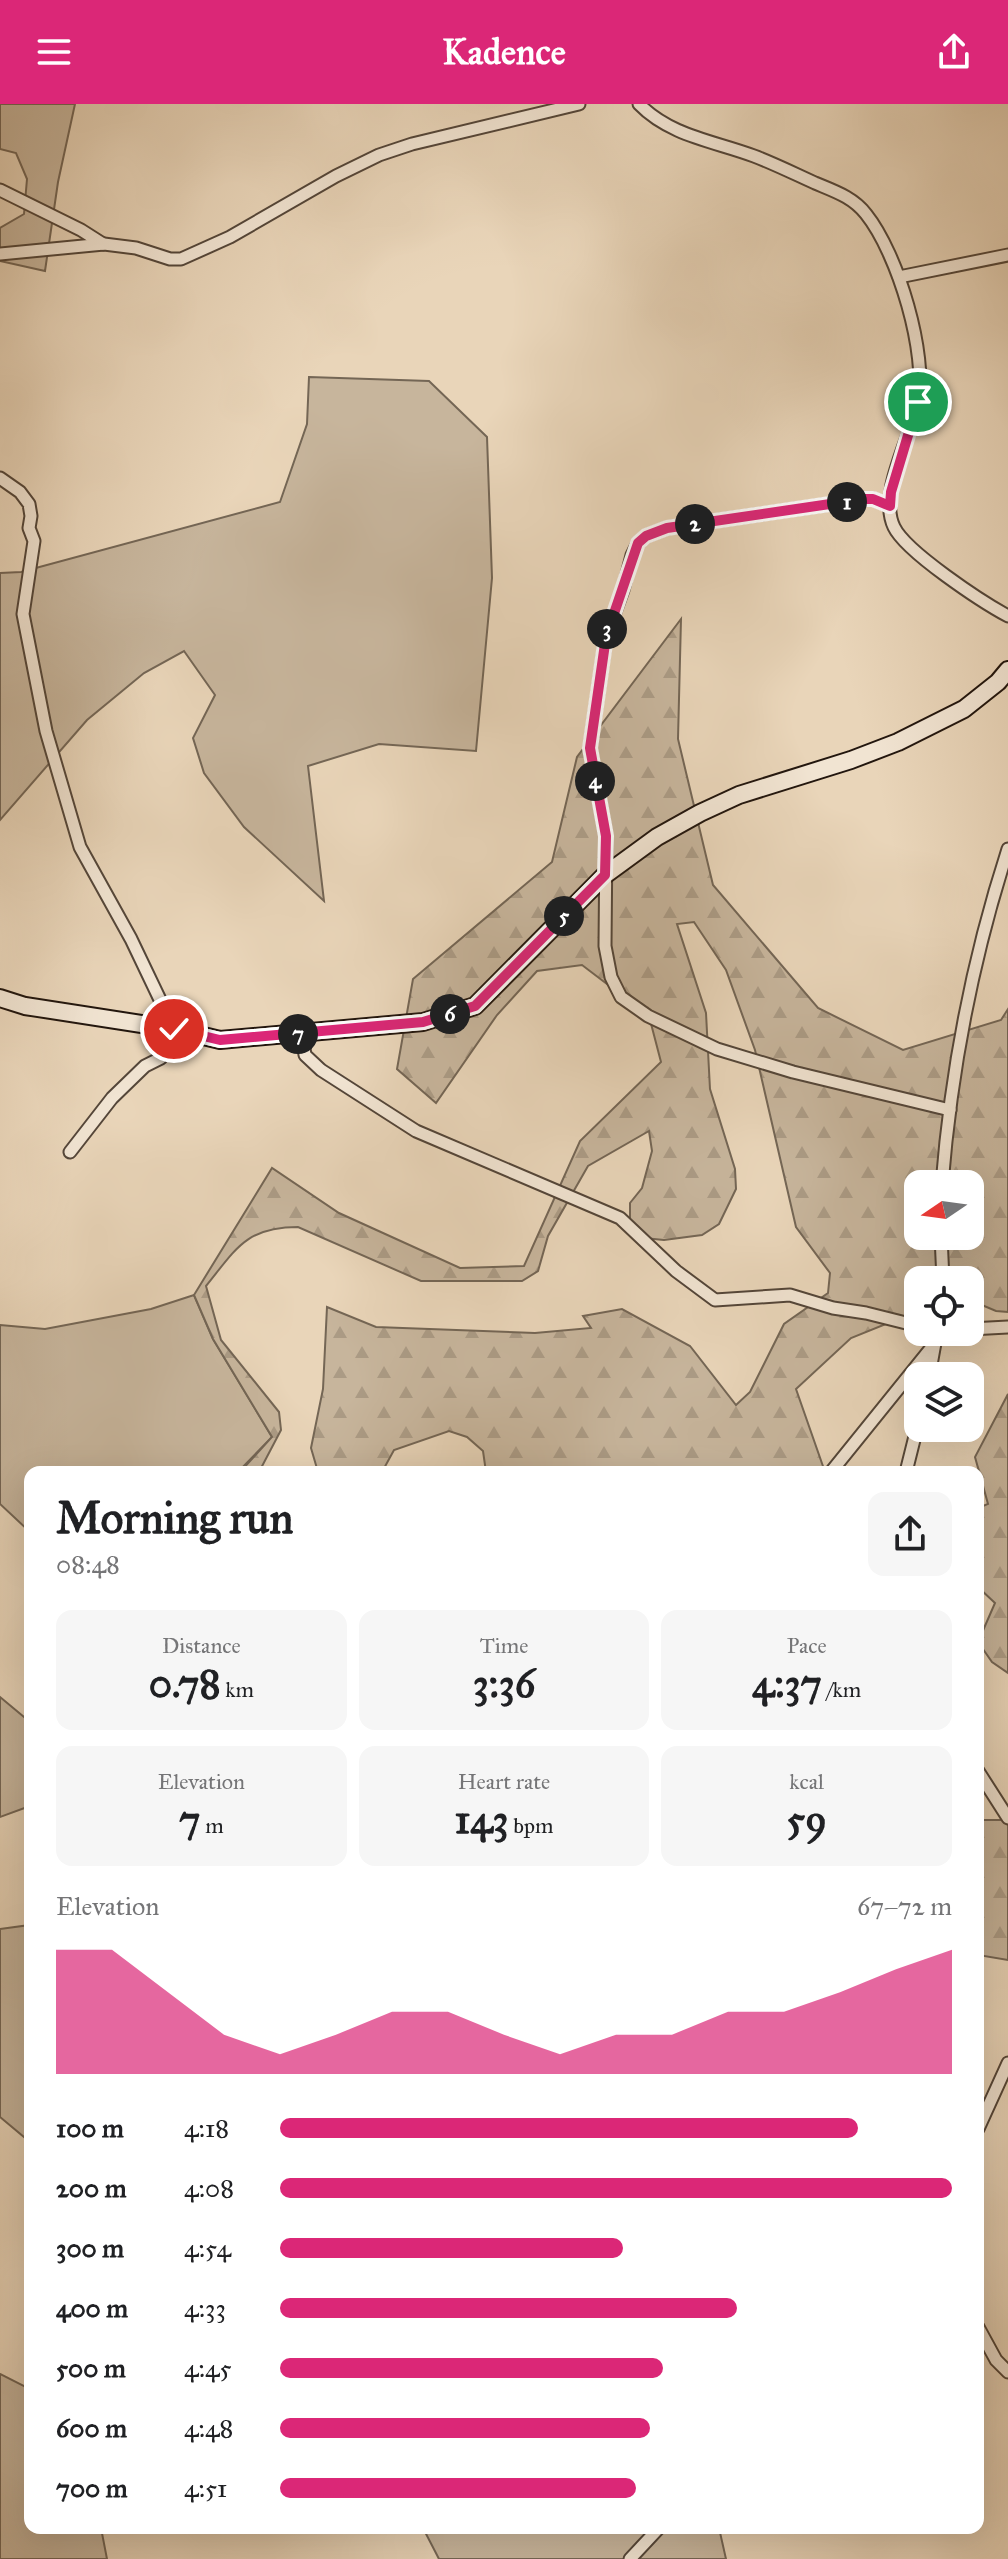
<!DOCTYPE html>
<html lang="en">
<head>
<meta charset="utf-8">
<style>
  :root { --surface:#fff; --page:#f6f6f6; --text:#202124; --muted:#757577; --accent:#db2777 }
  body { margin:0; font-family:"IM FELL Great Primer",serif; background:var(--page); color:var(--text); height:100vh; display:flex; flex-direction:column; font-size:30px; white-space:nowrap }
  * { box-sizing:border-box; margin:0 }
  p { font-size:26px; color:var(--muted) }
  .icon { flex:none; width:44px; height:44px; fill:none; stroke:currentColor; stroke-width:2; stroke-linecap:round; stroke-linejoin:round }
  .map { position:relative; flex:1; overflow:hidden }
  .side { position:absolute; left:24px; top:1362px; width:960px; height:1068px; display:flex; flex-direction:column; background:var(--surface); border-radius:16px; box-shadow:0 8px 32px #0002 }
  .side>* { flex:none }
  .needle { width:52px; rotate:257deg }
  .fabs { position:absolute; left:904px; top:1066px; display:grid; gap:16px }
  .fabs a { display:grid; place-items:center; width:80px; height:80px; border-radius:16px; background:var(--surface); box-shadow:0 8px 32px #0002; font-size:40px }
  .pin { position:absolute; display:grid; place-items:center; width:68px; height:68px; color:#fff; margin:-34px; border:4px solid #fff; border-radius:50%; box-shadow:0 2px 8px #0007 }
  .km { position:absolute; width:40px; height:40px; margin:-20px; border-radius:50%; background:#222; color:#fff; font-size:22px; line-height:40px; text-align:center }
  .round { display:grid; place-items:center; flex:none; width:84px; height:84px; border-radius:16px; background:var(--page) }
  .overview { display:flex; align-items:center; justify-content:space-between; height:136px; padding:0 32px }
  h1 { font-size:44px; font-weight:700; line-height:60px }
  .metrics { display:grid; grid-template-columns:repeat(3,1fr); gap:12px; height:136px; padding:8px 32px }
  .metrics div { display:grid; align-content:center; border-radius:16px; background:var(--page); text-align:center }
  .metrics b { font-size:40px; font-weight:700 }
  .metrics small { font-size:22px; font-weight:400 }
  .metrics p { font-size:22px }
  .chart { height:224px; padding:16px 32px }
  .chart p { display:flex; justify-content:space-between }
  .chart svg { width:100%; height:144px; margin-top:8px; fill:var(--accent); opacity:.7 }
  ul { padding:0 32px; list-style:none; font-size:26px }
  li { display:grid; grid-template-columns:128px 96px 1fr; align-items:center; height:60px }
  li i { height:20px; border-radius:10px; background:var(--accent) }
  header { display:flex; justify-content:space-between; align-items:center; height:104px; padding:0 32px; background:var(--accent); color:#fff; font-size:36px; font-weight:700 }
  .map>svg:first-child { display:block }
</style>
</head>
<body>
<header><svg class="icon" aria-label="menu" viewBox="0 0 24 24"><path d="M4 6h16M4 12h16M4 18h16"/></svg>Kadence<svg class="icon" aria-label="share" viewBox="0 0 24 24"><path d="M12 15V3M7 8l5-5 5 5M5 13v7h14v-7"/></svg></header>
<div class="map">
<svg width="1008" height="2455" viewBox="0 0 1008 2455">
  <defs>
    <pattern id="forest-firs" width="22" height="20" patternUnits="userSpaceOnUse" patternTransform="scale(2)"><rect width="22" height="20" fill="#c7b59c"/><path d="M5 1l3.5 6h-7zM16 11l3.5 6h-7z" fill="#ab9b85"/></pattern>
  </defs>
  <rect width="100%" height="100%" fill="#e9d5b9"/>
  <filter id="stains"><feTurbulence type="fractalNoise" baseFrequency=".0025" numOctaves="4"/><feColorMatrix values="0 0 0 0 .2 0 0 0 0 .09 0 0 0 0 .02 0 0 0 .5 -.17"/></filter>
  <radialGradient id="worn" r=".72"><stop offset=".6" stop-color="#630" stop-opacity="0"/><stop offset="1" stop-color="#630" stop-opacity=".3"/></radialGradient>
  <g fill="#c7b59c" stroke="#746655" stroke-width="2">
    <path d="M0,0H75L58,78L45,167L0,157V124L24,110L27,75L16,49L0,45Z"/>
    <path d="M309,273L429,277L487,333L492,474L476,647L379,640L308,662L324,797L244,723L204,669L193,634L215,591L184,547L144,569L87,616L0,716V469L21,468L280,398L307,320Z"/>
    <path d="M194,1191L213,1235L272,1333L238,1368H30V1428L0,1400V1221L45,1225L151,1205Z"/>
    <path d="M0,1593L30,1618V1702L0,1713Z"/>
    <path d="M30,1821V2038L0,2013V1825Z"/>
    <path d="M0,2270L30,2285V2424H101L107,2455H0Z"/>
    <path d="M423,2424H719L726,2455H439Z"/>
  </g>
  <g fill="url(#forest-firs)" stroke="#746655" stroke-width="2" fill-rule="evenodd">
    <path d="M681,515L678,635L713,781L818,904L903,946L1001,916L1008,905V1208L996,1207L970,1196V1176H918V1207L851,1234L796,1285L825,1368H486L483,1347L467,1333L449,1327L394,1346L382,1368H318L311,1344L323,1285L327,1203L376,1223L535,1229L591,1224L583,1212L622,1205L690,1242L736,1301L750,1288L784,1220L828,1189L830,1169L796,1123L755,946L726,866L694,818L677,820L706,909L710,985L735,1065L736,1085L719,1120L702,1131L664,1136L644,1134L630,1120V1099L642,1084L652,1047L649,1027L588,1062L548,1132L538,1167L522,1177H421L298,1123C246,1123 236,1145 206,1182L221,1236L279,1308L281,1326L259,1368H240L272,1333L213,1235L194,1191L272,1064L339,1109L460,1164L524,1162L580,1037L661,958L649,912L582,861L537,867L497,911L436,999L397,965L413,875L552,758L577,653ZM918,1080H970V1132H918Z"/>
    <path d="M1008,1290V1569L992,1558L978,1538L995,1499L978,1483V1404L988,1400L975,1353Z"/>
    <path d="M978,1716H1008V1856L978,1851Z"/>
  </g>
  <g fill="none" stroke-linecap="round" stroke-linejoin="round">
    <g stroke="#544639" stroke-width="15">
      <g id="street">
        <path d="M639,0C670,32 714,37 754,52C775,60 795,70 815,79C834,87 853,93 866,110C898,150 928,250 918,300C910,334 878,390 894,423C906,448 982,498 1008,512"/>
        <path d="M0,86L81,126L103,140"/>
        <path d="M0,150L104,140L136,144L170,155H181L230,133L336,72L379,51L412,40L579,0"/>
        <path d="M899,173L1008,151"/>
        <path d="M0,374L20,388L29,400L31,412L29,424L34,437L23,510L46,627L80,743L131,835L174,925L161,954L145,962L112,994L70,1048"/>
        <path d="M890,402L873,395H864L667,424L646,432L638,439L632,451L623,486L606,533L590,644L606,732L605,842L611,873L621,893L648,912L717,945L793,968L950,1006"/>
        <path d="M302,930L305,951L321,966L416,1027L620,1114L676,1167L715,1196L790,1191L833,1204L866,1209L918,1222"/>
        <path d="M942,1080C951,967 973,853 1008,745"/>
        <path d="M941,1132L943,1176"/>
        <path d="M970,1225L1008,1223"/>
        <path d="M929,1272L937,1228"/>
        <path d="M831,1368L936,1238"/>
        <path d="M906,1368L918,1320"/>
        <path d="M978,1667L1008,1714"/>
        <path d="M978,2025L1008,1959"/>
        <path d="M978,2223L996,2256L1008,2268"/>
        <path d="M630,2455L659,2424"/>
      </g>
    </g>
    <g stroke="#22160e" stroke-width="20">
      <path id="secondary" d="M0,894L25,902L174,925L220,936L423,918L475,902L605,771L657,733L700,709L739,691L851,656L898,638L964,605L998,578L1008,566"/>
    </g>
    <use href="#street" stroke="#f1e4d2" stroke-width="11"/>
    <use href="#secondary" stroke="#f1e4d2" stroke-width="16"/>
  </g>
  <g fill="none" stroke-linecap="round" stroke-linejoin="round">
    <g stroke="#fff" stroke-width="16">
      <path id="route" d="M174,925L220,936L423,918L475,902L605,771L606,732L590,644L606,533L638,439L646,432L667,424L864,395H873L890,402L891,388L918,298"/>
    </g>
    <use href="#route" stroke="#db2777" stroke-width="10"/>
  </g>
  <rect width="100%" height="100%" filter="url(#stains)"/>
  <rect width="100%" height="100%" fill="url(#worn)"/>
</svg>
<div class="fabs">
<a><svg class="needle" viewBox="-14 -14 28 28"><path d="M0-13l5 13h-10z" fill="#e53935"/><path d="M0 13l5-13h-10z" fill="#757577"/></svg></a>
<a><svg class="icon" aria-label="locate" viewBox="0 0 24 24"><circle cx="12" cy="12" r="6"/><path d="M12 2v4M12 18v4M2 12h4M18 12h4"/></svg></a>
<a><svg class="icon" aria-label="layers" viewBox="0 0 24 24"><path d="M12 4l9 5-9 5-9-5zM3 14l9 5 9-5"/></svg></a>
</div>
<div class="pin" style="left:918px;top:298px;background:#1e9e55"><svg class="icon" aria-label="arrive" viewBox="0 0 24 24"><path d="M6 21V4h12l-3 4 3 4H6"/></svg></div>
<div class="pin" style="left:174px;top:925px;background:#d93025"><svg class="icon" aria-label="check" viewBox="0 0 24 24"><path d="M5 12l5 5 9-10"/></svg></div>
<b class="km" style="left:847px;top:398px">1</b>
<b class="km" style="left:695px;top:420px">2</b>
<b class="km" style="left:607px;top:525px">3</b>
<b class="km" style="left:595px;top:677px">4</b>
<b class="km" style="left:564px;top:812px">5</b>
<b class="km" style="left:450px;top:910px">6</b>
<b class="km" style="left:298px;top:930px">7</b>
<section class="side">
<div class="overview"><div><h1>Morning run</h1><p>08:48</p></div><a class="round"><svg class="icon" aria-label="share" viewBox="0 0 24 24"><path d="M12 15V3M7 8l5-5 5 5M5 13v7h14v-7"/></svg></a></div>
<div class="metrics">
<div><p>Distance</p><b>0.78<small> km</small></b></div>
<div><p>Time</p><b>3:36</b></div>
<div><p>Pace</p><b>4:37<small> /km</small></b></div>
</div>
<div class="metrics">
<div><p>Elevation</p><b>7<small> m</small></b></div>
<div><p>Heart rate</p><b>143<small> bpm</small></b></div>
<div><p>kcal</p><b>59</b></div>
</div>
<div class="chart"><p><span>Elevation</span>67–72 m</p>
<svg viewBox="0 0 160 44" preserveAspectRatio="none"><path d="M0 44V6L10 6L20 19L30 32L40 38L50 32L60 25L70 25L80 32L90 38L100 32L110 32L120 25L130 25L140 19L150 12L160 6V44z"/></svg>
</div>
<ul>
<li><b>100 m</b>4:18<i style="width:86%"></i></li>
<li><b>200 m</b>4:08<i style="width:100%"></i></li>
<li><b>300 m</b>4:54<i style="width:51%"></i></li>
<li><b>400 m</b>4:33<i style="width:68%"></i></li>
<li><b>500 m</b>4:45<i style="width:57%"></i></li>
<li><b>600 m</b>4:48<i style="width:55%"></i></li>
<li><b>700 m</b>4:51<i style="width:53%"></i></li>
</ul>
</section>
</div>
</body>
</html>
